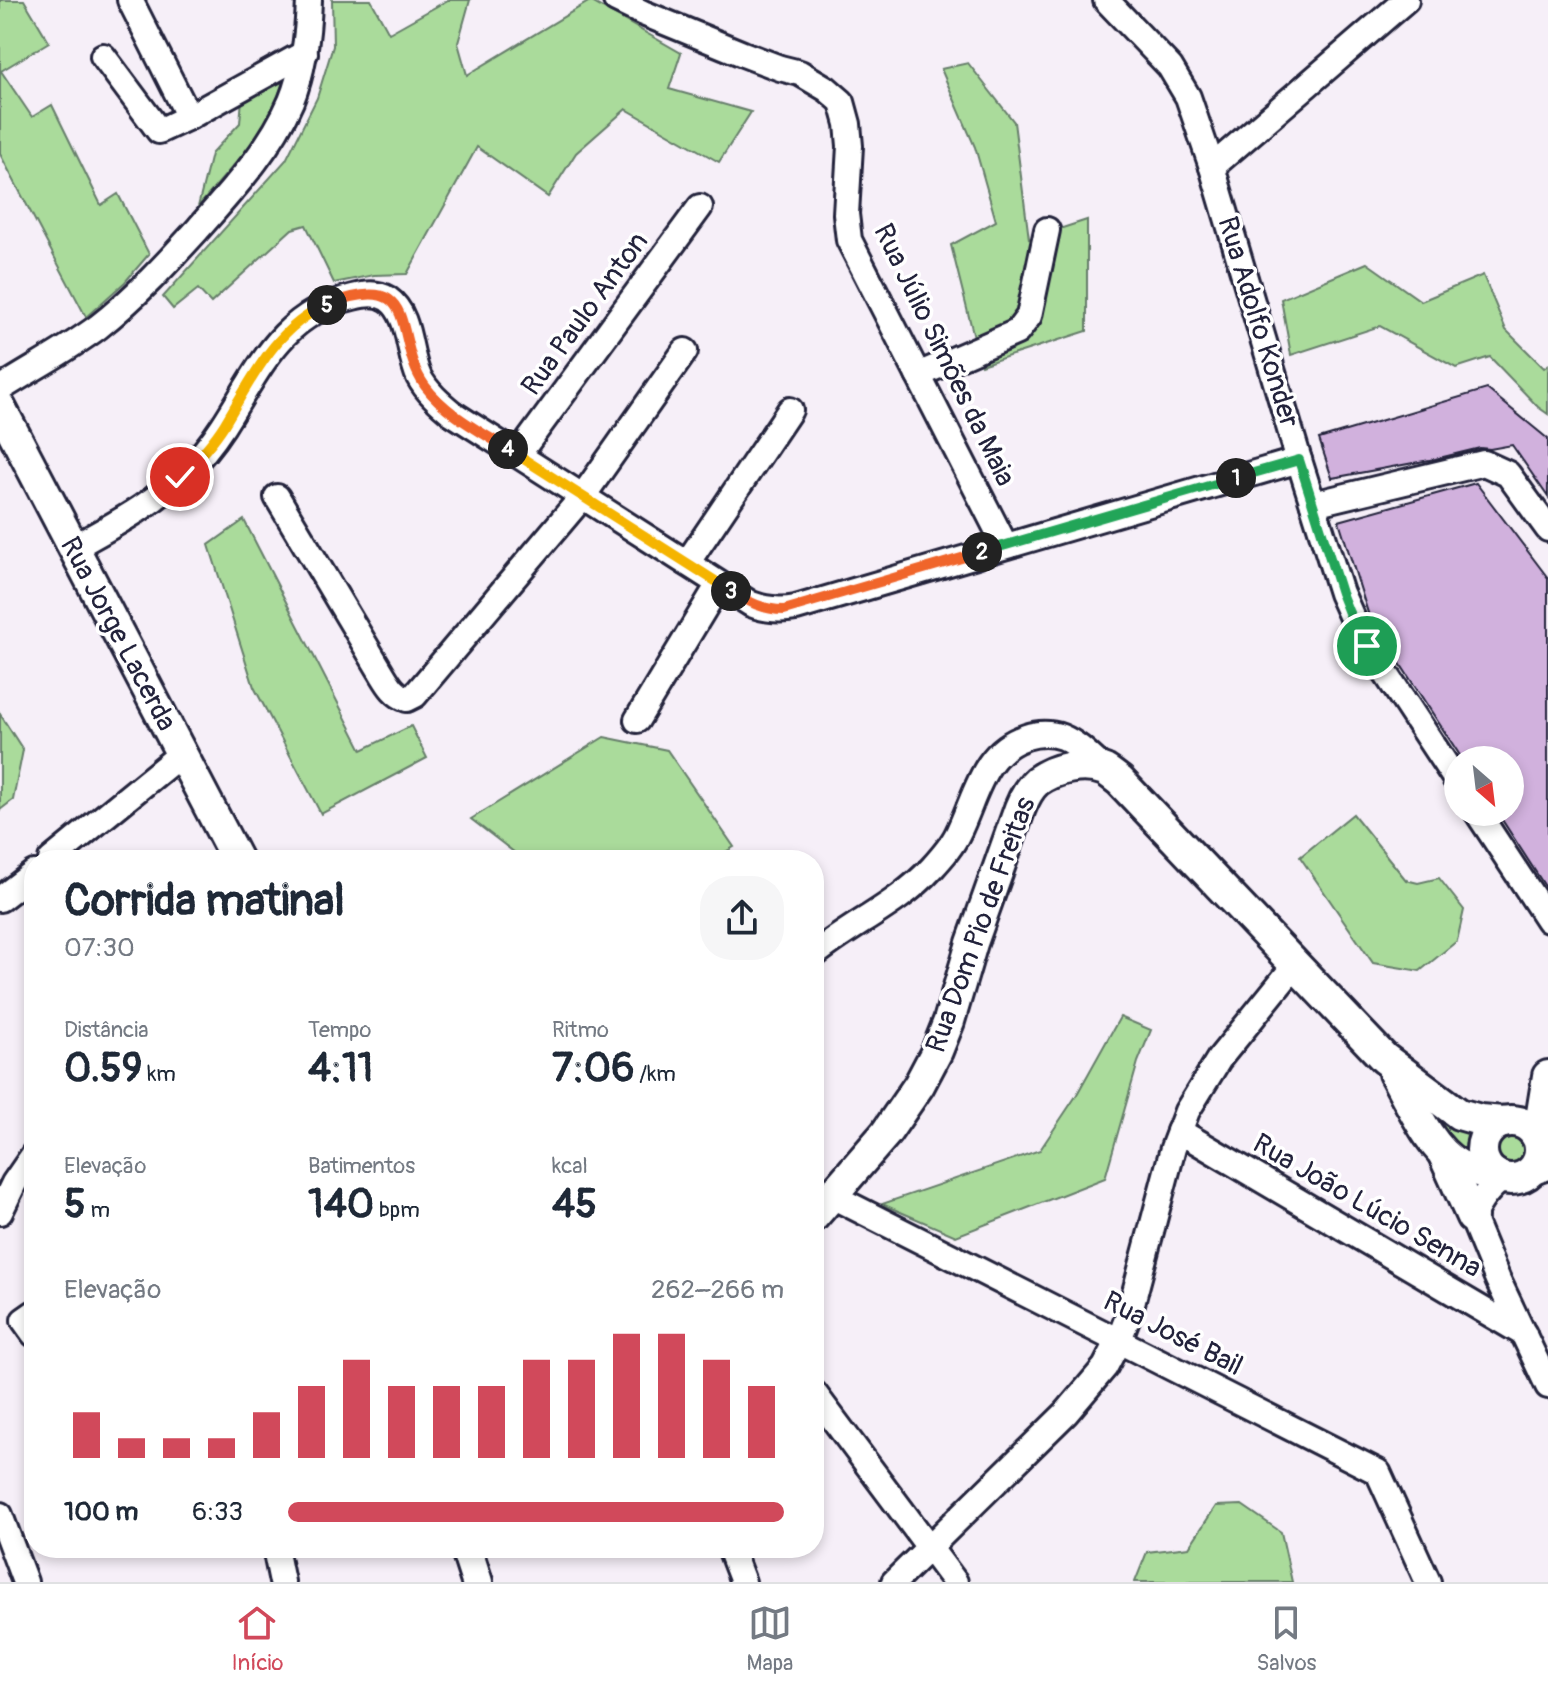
<!DOCTYPE html>
<html lang="pt">
<head>
<meta charset="utf-8">
<style>
  :root { --surface:#fff; --page:#f6f6f7; --text:#1f2937; --muted:#747a83; --line:#e0e1e3; --accent:#d1495b }
  body { margin:0; font-family:Pangolin,sans-serif; background:var(--page); color:var(--text); height:100vh; display:flex; flex-direction:column; font-size:30px; white-space:nowrap }
  * { box-sizing:border-box; margin:0 }
  p { font-size:26px; color:var(--muted) }
  .icon { flex:none; width:44px; height:44px; fill:none; stroke:currentColor; stroke-width:2; stroke-linecap:round; stroke-linejoin:round }
  .map { position:relative; flex:1; overflow:hidden }
  .panel { position:absolute; left:24px; top:850px; width:800px; height:708px; display:flex; flex-direction:column; background:var(--surface); border-radius:32px; box-shadow:0 4px 12px #0003 }
  .panel>* { flex:none }
  .needle { width:52px; rotate:152deg }
  .controls { position:absolute; left:1444px; top:746px; display:grid; gap:16px }
  .controls a { display:grid; place-items:center; width:80px; height:80px; border-radius:50%; background:var(--surface); box-shadow:0 4px 12px #0003; font-size:40px }
  .pin { position:absolute; display:grid; place-items:center; width:68px; height:68px; color:#fff; margin:-34px; border:4px solid #fff; border-radius:50%; box-shadow:0 2px 8px #0007 }
  .km { position:absolute; width:40px; height:40px; margin:-20px; border-radius:50%; background:#222; color:#fff; font-size:22px; line-height:40px; text-align:center }
  .round { display:grid; place-items:center; flex:none; width:84px; height:84px; border-radius:32px; background:var(--page) }
  .overview { display:flex; align-items:center; justify-content:space-between; height:136px; padding:0 40px }
  h1 { font-size:44px; font-weight:800; line-height:60px }
  .figures { display:grid; grid-template-columns:repeat(3,1fr); gap:12px; height:136px; padding:8px 40px }
  .figures div { display:grid; align-content:center }
  .figures b { font-size:40px; font-weight:800 }
  .figures small { font-size:22px; font-weight:400 }
  .figures p { font-size:22px }
  .chart { height:224px; padding:16px 40px }
  .chart p { display:flex; justify-content:space-between }
  .chart svg { width:100%; height:144px; margin-top:8px; stroke:var(--accent); stroke-width:6 }
  ul { padding:0 40px; list-style:none; font-size:26px }
  li { display:grid; grid-template-columns:128px 96px 1fr; align-items:center; height:60px }
  li i { height:20px; border-radius:10px; background:var(--accent) }
  .dock { display:flex; justify-content:space-around; align-items:center; height:112px; border-top:2px solid var(--line); background:var(--surface); font-size:22px; color:var(--muted) }
  .dock a { display:grid; justify-items:center; gap:4px }
  .dock .current { color:var(--accent) }
  .map>svg:first-child { display:block }
</style>
</head>
<body>
<div class="map">
<svg width="1548" height="1582" viewBox="0 0 1548 1582">
  <rect width="100%" height="100%" fill="#f6eff8"/>
  <filter id="ink" filterUnits="userSpaceOnUse"><feTurbulence type="fractalNoise" baseFrequency=".0125" numOctaves="2"/><feDisplacementMap in="SourceGraphic" scale="16" xChannelSelector="R" yChannelSelector="G"/><feConvolveMatrix kernelMatrix="1 2 1 2 8 2 1 2 1" color-interpolation-filters="sRGB"/></filter>
  <g filter="url(#ink)">
    <g fill="#aadb9b" stroke="#667e6b" stroke-width="2">
      <path d="M0,0H24L49,42L1,71L32,117L52,105L101,205L118,194L149,254L125,282L86,317L0,154Z"/>
      <path d="M332,0H371L389,33L448,0H470L458,43L467,75L590,1L681,53L669,89L751,112L719,162L626,109L576,153L548,197L477,147L407,274L374,275L334,283L306,225L292,229L211,303L198,289L173,309L163,297L286,160L317,98L333,46Z"/>
      <path d="M968,63L1014,122L1029,239L1087,220V331L981,365L951,245L996,221L975,147L941,69Z"/>
      <path d="M283,82L268,125L198,207L211,154L240,123L242,99Z"/>
      <path d="M1367,263L1421,301L1483,275L1506,330L1544,368L1548,365V414L1538,407L1490,357L1456,368L1380,326L1291,355L1281,299Z"/>
      <path d="M244,520L362,750L411,726L427,758L321,814L254,687L209,545Z"/>
      <path d="M0,714L23,750L13,800L0,810Z"/>
      <path d="M604,737L667,750L734,847L711,860H521L515,853L471,819Z"/>
      <path d="M1353,814L1406,880L1418,883L1439,878L1464,910L1457,941L1420,971L1373,963L1300,857Z"/>
      <path d="M1120,1017L1151,1030L1138,1062L1105,1178L956,1236L882,1204L1040,1150L1076,1096Z"/>
      <path d="M1414,1087L1476,1130L1468,1158L1443,1134Z"/>
      <circle cx="1511" cy="1150" r="14"/>
      <path d="M1242,1505L1281,1532L1292,1582H1135L1147,1552L1189,1547L1216,1506Z"/>
    </g>
    <g fill="#d1b1dd" stroke="#22223b" stroke-width="2">
      <path d="M1487,389L1548,439V497L1512,445L1490,449L1480,448L1435,459L1332,478L1319,439Z"/>
      <path d="M1476,483L1548,578V891L1497,812H1510V760H1463L1369,616L1339,521Z"/>
    </g>
    <g fill="none" stroke-linecap="round" stroke-linejoin="round">
      <g stroke="#22223b" stroke-width="30">
        <g id="minor">
          <path d="M130,0L189,117L305,53"/>
          <path d="M616,0L643,13L743,54L780,68L800,73L827,89L842,102L848,124L850,146L846,214L849,240L1005,545"/>
          <path d="M1106,0L1170,67L1188,97L1212,167L1299,460L1341,593L1358,631L1458,783"/>
          <path d="M103,56L159,131L189,117"/>
          <path d="M1212,167L1406,0"/>
          <path d="M918,375L1017,332L1029,316L1047,230"/>
          <path d="M0,389C33,368 67,350 98,327C135,298 166,264 198,229C233,189 270,150 291,101C304,69 308,35 309,0"/>
          <path d="M518,455L700,207"/>
          <path d="M277,497L383,675C389,685 395,695 407,699L415,695L583,496L685,351"/>
          <path d="M1313,504L1484,463L1508,474L1548,529"/>
          <path d="M73,548C111,526 153,505 184,473C199,459 212,443 223,426C260,369 280,314 353,297C365,294 377,292 388,299C411,315 408,354 419,377C427,392 440,403 452,413L751,604C766,610 779,611 796,608L1299,460"/>
          <path d="M687,563L790,410"/>
          <path d="M637,720L719,584"/>
          <path d="M1477,812L1548,920"/>
          <path d="M51,860L181,754"/>
          <path d="M0,899L34,873"/>
          <path d="M814,955C852,924 899,904 932,868C942,857 952,846 958,833C976,797 982,751 1026,737C1038,733 1051,733 1062,737C1079,744 1092,759 1106,771"/>
          <path d="M1179,1131L1524,1334"/>
          <path d="M1527,1174L1548,1167"/>
          <path d="M1503,1178C1488,1189 1480,1200 1472,1217L1498,1280L1548,1386"/>
          <path d="M832,1196L1378,1472L1428,1582"/>
          <path d="M0,1212L14,1183L34,1154"/>
          <path d="M34,1313L24,1320L34,1334"/>
          <path d="M814,1393L955,1582"/>
          <path d="M0,1515L25,1582"/>
          <path d="M275,1548L282,1582"/>
          <path d="M730,1548L743,1582"/>
          <path d="M894,1582L1066,1413L1105,1367L1119,1340L1130,1311L1173,1148L1187,1111L1219,1059L1296,964"/>
        </g>
      </g>
      <g stroke="#22223b" stroke-width="36">
        <g id="major">
          <path d="M0,407L237,860"/>
          <path d="M1394,1073C1410,1101 1430,1150 1459,1165C1470,1171 1483,1172 1495,1174"/>
          <circle cx="1511" cy="1150" r="29"/>
          <path d="M1538,1138L1548,1076"/>
          <path d="M1444,1155L1472,1217"/>
          <path d="M814,1216L886,1133L919,1085L937,1051L949,1021L972,943L1020,808C1024,798 1029,788 1037,781C1055,768 1084,762 1105,770C1110,773 1116,778 1120,781L1384,1058L1459,1114L1480,1120L1503,1122"/>
          <path d="M466,1548L477,1582"/>
        </g>
      </g>
      <use href="#minor" stroke="#fff" stroke-width="24"/>
      <use href="#major" stroke="#fff" stroke-width="30"/>
    </g>
  </g>
  <g fill="none" stroke-linecap="round" stroke-linejoin="round" filter="url(#ink)">
    <g stroke="#fff" stroke-width="16">
      <path id="split-1" d="M1236,478L1299,460L1341,593L1349,613L1367,646"/>
    </g>
    <g stroke="#fff" stroke-width="16">
      <path id="split-2" d="M982,552L1236,478"/>
    </g>
    <g stroke="#fff" stroke-width="16">
      <path id="split-3" d="M731,591C749,602 763,610 784,610L982,552"/>
    </g>
    <g stroke="#fff" stroke-width="16">
      <path id="split-4" d="M508,449L731,591"/>
    </g>
    <g stroke="#fff" stroke-width="16">
      <path id="split-5" d="M327,305C424,267 391,339 425,386C446,414 480,431 508,449"/>
    </g>
    <g stroke="#fff" stroke-width="16">
      <path id="split-6" d="M180,477C196,461 212,444 224,425C252,379 275,327 327,305"/>
    </g>
    <use href="#split-1" stroke="#22a559" stroke-width="10"/>
    <use href="#split-2" stroke="#22a559" stroke-width="10"/>
    <use href="#split-3" stroke="#f0652b" stroke-width="10"/>
    <use href="#split-4" stroke="#f5b400" stroke-width="10"/>
    <use href="#split-5" stroke="#f0652b" stroke-width="10"/>
    <use href="#split-6" stroke="#f5b400" stroke-width="10"/>
  </g>
  <g text-anchor="middle" dominant-baseline="central" stroke-width="7" stroke-linejoin="round" paint-order="stroke">
    <g font-size="28" fill="#22223b" stroke="#fff">
      <text transform="translate(585 314) rotate(-54)">Rua Paulo Anton</text>
      <text transform="translate(1258 322) rotate(73)">Rua Adolfo Konder</text>
      <text transform="translate(944 355) rotate(64)">Rua Júlio Simões da Maia</text>
      <text transform="translate(118 634) rotate(62)">Rua Jorge Lacerda</text>
      <text transform="translate(981 925) rotate(-70)">Rua Dom Pio de Freitas</text>
      <text transform="translate(1367 1206) rotate(30)">Rua João Lúcio Senna</text>
      <text transform="translate(1173 1334) rotate(27)">Rua José Bail</text>
    </g>
  </g>
</svg>
<div class="controls">
<a><svg class="needle" viewBox="-14 -14 28 28"><path d="M0-13l5 13h-10z" fill="#e53935"/><path d="M0 13l5-13h-10z" fill="#747a83"/></svg></a>
</div>
<div class="pin" style="left:1367px;top:646px;background:#1e9e55"><svg class="icon" aria-label="arrive" viewBox="0 0 24 24"><path d="M6 21V4h12l-3 4 3 4H6"/></svg></div>
<div class="pin" style="left:180px;top:477px;background:#d93025"><svg class="icon" aria-label="check" viewBox="0 0 24 24"><path d="M5 12l5 5 9-10"/></svg></div>
<b class="km" style="left:1236px;top:478px">1</b>
<b class="km" style="left:982px;top:552px">2</b>
<b class="km" style="left:731px;top:591px">3</b>
<b class="km" style="left:508px;top:449px">4</b>
<b class="km" style="left:327px;top:305px">5</b>
<section class="panel">
<div class="overview"><div><h1>Corrida matinal</h1><p>07:30</p></div><a class="round"><svg class="icon" aria-label="share" viewBox="0 0 24 24"><path d="M12 15V3M7 8l5-5 5 5M5 13v7h14v-7"/></svg></a></div>
<div class="figures">
<div><p>Distância</p><b>0.59<small> km</small></b></div>
<div><p>Tempo</p><b>4:11</b></div>
<div><p>Ritmo</p><b>7:06<small> /km</small></b></div>
</div>
<div class="figures">
<div><p>Elevação</p><b>5<small> m</small></b></div>
<div><p>Batimentos</p><b>140<small> bpm</small></b></div>
<div><p>kcal</p><b>45</b></div>
</div>
<div class="chart"><p><span>Elevação</span>262–266 m</p>
<svg viewBox="0 0 160 44" preserveAspectRatio="none"><path d="M5 44V30M15 44V38M25 44V38M35 44V38M45 44V30M55 44V22M65 44V14M75 44V22M85 44V22M95 44V22M105 44V14M115 44V14M125 44V6M135 44V6M145 44V14M155 44V22"/></svg>
</div>
<ul>
<li><b>100 m</b>6:33<i style="width:100%"></i></li>
</ul>
</section>
</div>
<nav class="dock">
<a class="current"><svg class="icon" aria-label="home" viewBox="0 0 24 24"><path d="M3 11l9-7 9 7M6 9v11h12V9"/></svg>Início</a>
<a><svg class="icon" aria-label="map" viewBox="0 0 24 24"><path d="M3 6l6-2 6 2 6-2v14l-6 2-6-2-6 2zM9 4v14M15 6v14"/></svg>Mapa</a>
<a><svg class="icon" aria-label="saved" viewBox="0 0 24 24"><path d="M7 4h10v16l-5-4-5 4z"/></svg>Salvos</a>
</nav>
</body>
</html>
